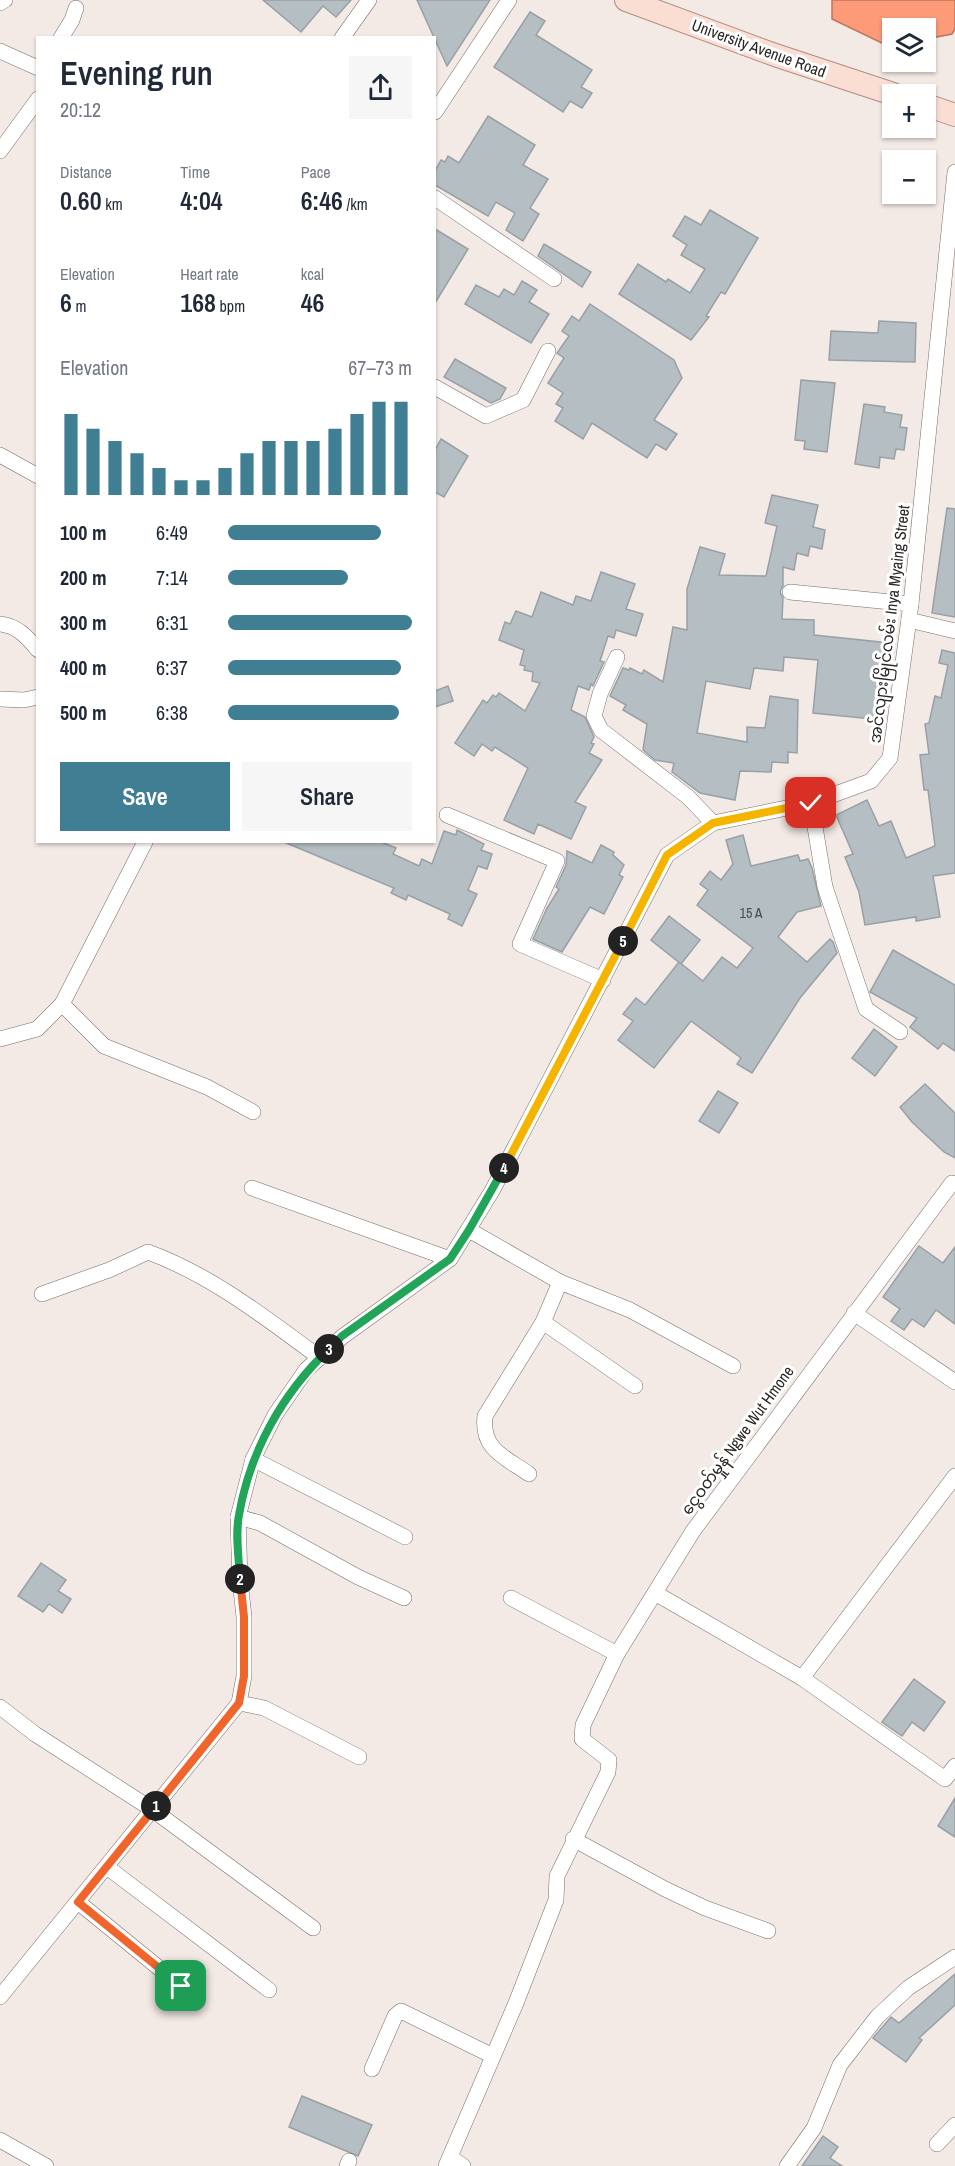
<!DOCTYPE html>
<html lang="en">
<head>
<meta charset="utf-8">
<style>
  :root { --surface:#fff; --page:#f6f6f7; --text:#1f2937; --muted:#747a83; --accent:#407e93 }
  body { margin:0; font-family:"Archivo Narrow","Noto Sans Myanmar",sans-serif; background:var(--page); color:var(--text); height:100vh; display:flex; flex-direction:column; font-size:22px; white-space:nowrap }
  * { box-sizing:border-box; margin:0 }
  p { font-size:20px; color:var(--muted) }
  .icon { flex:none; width:33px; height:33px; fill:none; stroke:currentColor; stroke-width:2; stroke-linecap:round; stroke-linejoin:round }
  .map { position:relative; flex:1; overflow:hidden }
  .details { position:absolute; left:36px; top:36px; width:400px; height:807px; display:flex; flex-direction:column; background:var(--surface); border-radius:0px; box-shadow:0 2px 4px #0004 }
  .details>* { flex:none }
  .tools { position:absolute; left:882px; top:18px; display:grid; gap:12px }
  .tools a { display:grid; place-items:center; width:54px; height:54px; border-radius:0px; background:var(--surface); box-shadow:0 2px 4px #0004; font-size:30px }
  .pin { position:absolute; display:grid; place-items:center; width:51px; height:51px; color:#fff; margin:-26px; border-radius:12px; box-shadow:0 3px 9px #0006 }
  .km { position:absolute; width:30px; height:30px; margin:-15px; border-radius:50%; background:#222; color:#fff; font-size:16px; line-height:30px; text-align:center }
  .round { display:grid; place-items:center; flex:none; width:63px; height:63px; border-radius:0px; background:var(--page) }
  .head { display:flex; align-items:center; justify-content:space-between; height:102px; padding:0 24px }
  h1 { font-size:33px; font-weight:600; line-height:45px }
  .figures { display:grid; grid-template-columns:repeat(3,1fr); gap:9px; height:102px; padding:6px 24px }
  .figures div { display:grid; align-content:center }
  .figures b { font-size:26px; font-weight:600 }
  .figures small { font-size:16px; font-weight:400 }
  .figures p { font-size:16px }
  .chart { height:168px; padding:12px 24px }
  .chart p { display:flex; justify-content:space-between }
  .chart svg { width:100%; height:108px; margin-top:6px; stroke:var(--accent); stroke-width:6 }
  .button { display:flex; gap:12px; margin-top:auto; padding:12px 24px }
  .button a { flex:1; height:69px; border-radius:0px; background:var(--accent); color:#fff; font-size:24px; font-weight:600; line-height:69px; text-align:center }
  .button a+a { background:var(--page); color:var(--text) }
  ul { padding:0 24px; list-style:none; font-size:20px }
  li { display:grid; grid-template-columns:96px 72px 1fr; align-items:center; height:45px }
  li i { height:15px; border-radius:8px; background:var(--accent) }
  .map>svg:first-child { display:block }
</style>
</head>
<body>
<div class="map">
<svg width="955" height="2166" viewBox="0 0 955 2166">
  <rect width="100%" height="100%" fill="#f3e9e5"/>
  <path fill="#fd9a78" stroke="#bd775f" stroke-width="1.5" d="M832,0H955V29L952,34L926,39V28H892V45L888,46L832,19Z"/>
  <g fill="#b5bfc3" stroke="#97a1a5" stroke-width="1.5">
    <path d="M263,0H351L336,17L323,6L301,32Z"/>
    <path d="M417,0H490L447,66Z"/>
    <path d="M530,12L545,21L536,35L592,70L581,87L592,93L582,108L570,101L563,112L494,67Z"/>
    <path d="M488,116L535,145L523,165L548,179L530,208L539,214L523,241L506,230L515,213L496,202L488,216L435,185V171L441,160L445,162L448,156L459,163Z"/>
    <path d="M710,210L758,238L725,294L721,292L706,316L709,317L691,340L619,294L638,264L666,282L668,279L690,293L705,269L681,255L687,245L673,236L685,216L701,225Z"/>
    <path d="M435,229L468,249L435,303Z"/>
    <path d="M544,244L591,272L582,287L538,256Z"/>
    <path d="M522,281L537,290L529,302L549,314L531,343L465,304L476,285L499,297L504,289L514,295Z"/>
    <path d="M590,304L674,360L682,378L654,420L677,434L666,450L656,444L647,458L592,423L583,439L555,421L563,408L556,404L563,393L548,383L564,358L557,353L569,336L562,331L572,316L579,321Z"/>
    <path d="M879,321L916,323L915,362L829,360L831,331L878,333Z"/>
    <path d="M455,359L506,388L500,399L491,403L444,377Z"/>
    <path d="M801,380L835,383L827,452L804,449L805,441L795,440Z"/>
    <path d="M864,404L885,407L884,412L902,415L900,427L907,428L904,450L896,449L894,459L880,457L879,468L855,464Z"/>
    <path d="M441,439L468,456L444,497L435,492V450Z"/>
    <path d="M772,495L818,505L813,527L825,530L822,549L810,546L808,556L797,553L794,570L783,567V586L780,592L783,598L782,619L814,620V635L890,643L882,720L813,713L818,660L784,657L783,671L754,668L750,689L706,681L697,733L747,742V727L765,728L770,696L798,700L797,753L788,752V763L772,762L771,772L740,771L735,800L700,793L672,772L674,763L655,760L643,750L647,724L623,710L626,705L610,696L623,668L629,670L630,668L642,674L644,670L663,682L673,627L687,630V589L700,547L725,554L719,575L766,576L777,526L765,523Z"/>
    <path d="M947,508L955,509V617L932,613Z"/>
    <path d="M601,572L635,584L626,609L643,614L636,636L616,630L614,638L608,636L600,661L604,662L593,686L591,684L589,690L578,686L571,710L585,717L594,737L591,743L594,744L589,753L602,760L575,802L586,807L571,839L538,824L534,834L504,820L528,768L495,747L492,751L482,744L474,756L455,743L483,700L487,703L493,695L496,697L499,693L525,711L540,683L532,681L533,672L524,670L525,666L520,665L524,650L499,640L505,622L510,624L516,611L532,617L541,592L573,605L576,596L591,601Z"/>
    <path d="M942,650L955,653V873L933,876L940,917L916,921V917L865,925L859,892L845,857L853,854L836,815L867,800L879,826L891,821L906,858L935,846L928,790H924L920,755L929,754L925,724L929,723L935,696L941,698L948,665L939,663Z"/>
    <path d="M448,686L453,701L435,707V691Z"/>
    <path d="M457,830L484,844L481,850L492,854L487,869L478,866L468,890L477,894L462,926L448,919L450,914L408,895L406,900L391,893L394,888L284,842H381L396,848L393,854L419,866L422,859L432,864L444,831L456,835Z"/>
    <path d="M743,835L751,866L798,855L800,861L808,859L812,868L821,906L797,912L778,937L807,962L830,939L833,942L837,953L800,998L752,1073L737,1064L741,1058L691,1021L654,1068L618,1040L633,1021L623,1014L636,998L645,1005L679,962L703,981L722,957L737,968L753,948L697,905L708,890L700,884L710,871L721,880L733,864L726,840Z"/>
    <path d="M601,845L614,852L613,855L624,865L619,875L623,877L604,914L590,907L562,952L533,939L547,908L559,889L556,887L566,865L567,851L592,863Z"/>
    <path d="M669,916L700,940L681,964L651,940Z"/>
    <path d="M893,950L955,985V1051L943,1043L938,1049L910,1027L917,1018L870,992Z"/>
    <path d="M874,1029L897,1047L875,1076L852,1058Z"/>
    <path d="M925,1084L955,1113V1158L944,1152L912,1122L900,1107Z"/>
    <path d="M718,1091L738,1103L719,1133L699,1121Z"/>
    <path d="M919,1246L943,1263L955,1247V1324L936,1310L924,1327L912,1319L904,1330L891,1321L900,1309L883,1297Z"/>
    <path d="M41,1563L66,1580L58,1591L71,1599L62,1613L49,1604L43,1612L18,1596Z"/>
    <path d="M914,1679L945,1702L924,1731L912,1722L902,1736L882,1722Z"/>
    <path d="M955,1798V1837L938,1826Z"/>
    <path d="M955,1974V2005L919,2038L922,2040L906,2062L873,2038L891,2017L899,2023Z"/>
    <path d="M302,2096L372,2125L358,2156L289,2127Z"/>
    <path d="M823,2136L838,2147L830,2158L842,2166H802Z"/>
  </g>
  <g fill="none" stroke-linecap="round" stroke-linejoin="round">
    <g stroke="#776e6a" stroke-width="16">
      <g id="minor">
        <path d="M0,3L5,0"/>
        <path d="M61,38L72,20L76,8"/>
        <path d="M342,38L369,0"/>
        <path d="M0,51L38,68"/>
        <path d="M435,112L509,0"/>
        <path d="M0,151L38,99"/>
        <path d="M435,198L554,279"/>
        <path d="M435,387L486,416L523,400L548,351"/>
        <path d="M0,455L38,476"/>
        <path d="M790,592L911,604"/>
        <path d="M909,620L955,631"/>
        <path d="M0,624C18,626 27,637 38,650"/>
        <path d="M617,657L600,694L594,716L601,730L688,797L713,823"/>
        <path d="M0,699L24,700L38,697"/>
        <path d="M811,803L825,887L866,1009L900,1032"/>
        <path d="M447,815L557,861L520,944L603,980"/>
        <path d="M62,1004L104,1046L207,1087L253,1112"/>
        <path d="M0,1039L37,1029L62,1004L145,842"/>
        <path d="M252,1188L450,1259"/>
        <path d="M469,1230L560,1282L543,1322L485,1416C481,1450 505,1457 529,1474"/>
        <path d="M560,1282L630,1310L733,1366"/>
        <path d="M42,1294L109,1270L148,1252C211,1275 266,1318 320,1358"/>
        <path d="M854,1313L955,1382"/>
        <path d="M543,1322L635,1386"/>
        <path d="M253,1459L405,1537"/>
        <path d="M238,1517L260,1523L358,1577L404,1598"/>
        <path d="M655,1593L802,1678L945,1779L955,1766"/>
        <path d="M511,1598L617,1654"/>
        <path d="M802,1678L955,1476"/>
        <path d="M239,1703L264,1708L359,1757"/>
        <path d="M0,1707L35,1734L153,1810L313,1928"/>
        <path d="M573,1839L665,1889L705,1908L768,1931"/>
        <path d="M107,1867L269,1990"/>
        <path d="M78,1902L181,1986"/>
        <path d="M0,1997L239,1703L244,1676V1617L240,1580L238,1517L253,1459L275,1415L306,1370L342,1337L450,1259L492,1191L667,855L713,823L811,803L871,781L890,758L911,604L955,172"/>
        <path d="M372,2069L395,2016L401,2011L493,2056"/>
        <path d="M0,2140L46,2166"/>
        <path d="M937,2144L955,2125"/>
        <path d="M450,2157L463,2166"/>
        <path d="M347,2166L349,2161"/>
        <path d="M446,2166L516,2003L556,1900L557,1876L608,1772L609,1760L582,1739L583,1725L617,1654L693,1531L952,1183"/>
        <path d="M787,2166L814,2128L840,2065L877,2017L908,1988L955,1957"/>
      </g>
    </g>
    <g stroke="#af8e82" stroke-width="24">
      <g id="primary">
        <path d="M626,0L775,55L893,94"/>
        <path d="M926,105L955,115"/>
      </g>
    </g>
    <use href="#minor" stroke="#fff" stroke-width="15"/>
    <use href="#primary" stroke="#faddd3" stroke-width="22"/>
  </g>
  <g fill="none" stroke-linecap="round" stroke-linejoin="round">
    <g stroke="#fff" stroke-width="12">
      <path id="split-1" d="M156,1806L78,1902L181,1986"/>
    </g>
    <g stroke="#fff" stroke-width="12">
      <path id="split-2" d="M156,1806L239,1703L244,1676V1617L240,1579"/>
    </g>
    <g stroke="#fff" stroke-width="12">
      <path id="split-3" d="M240,1579C239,1559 235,1535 239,1515C250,1451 282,1394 329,1349"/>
    </g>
    <g stroke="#fff" stroke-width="12">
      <path id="split-4" d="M329,1349L342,1336L450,1259L469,1230L504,1168"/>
    </g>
    <g stroke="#fff" stroke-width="12">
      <path id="split-5" d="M504,1168L623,941"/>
    </g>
    <g stroke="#fff" stroke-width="12">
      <path id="split-6" d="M623,941L667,855L713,823L811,803"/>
    </g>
    <use href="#split-1" stroke="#f0652b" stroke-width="8"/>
    <use href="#split-2" stroke="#f0652b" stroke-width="8"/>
    <use href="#split-3" stroke="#22a559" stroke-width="8"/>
    <use href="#split-4" stroke="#22a559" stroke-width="8"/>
    <use href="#split-5" stroke="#f5b400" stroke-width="8"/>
    <use href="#split-6" stroke="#f5b400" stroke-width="8"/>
  </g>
  <g text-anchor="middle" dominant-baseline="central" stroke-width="6" stroke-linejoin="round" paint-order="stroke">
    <g font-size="14" fill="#4c4c4c">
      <text x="751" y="913">15 A</text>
    </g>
    <g font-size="16" fill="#292624" stroke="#fff">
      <text transform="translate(759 48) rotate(20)">University Avenue Road</text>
      <text transform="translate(889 624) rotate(-83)">အင်လျားမြိုင်လမ်း Inya Myaing Street</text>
      <text transform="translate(737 1440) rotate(-54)">ငွေဝတ်မှုန် Ngwe Wut Hmone</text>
    </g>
  </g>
</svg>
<div class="tools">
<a><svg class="icon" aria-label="layers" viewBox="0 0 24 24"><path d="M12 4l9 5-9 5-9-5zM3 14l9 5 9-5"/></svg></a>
<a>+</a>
<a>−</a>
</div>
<div class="pin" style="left:181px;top:1986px;background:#1e9e55"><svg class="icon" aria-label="arrive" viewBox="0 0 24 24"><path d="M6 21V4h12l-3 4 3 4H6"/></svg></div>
<div class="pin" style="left:811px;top:803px;background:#d93025"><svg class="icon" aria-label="check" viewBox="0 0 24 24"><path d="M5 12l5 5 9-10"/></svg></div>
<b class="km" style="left:156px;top:1806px">1</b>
<b class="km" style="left:240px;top:1579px">2</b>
<b class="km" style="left:329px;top:1349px">3</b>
<b class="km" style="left:504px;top:1168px">4</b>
<b class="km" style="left:623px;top:941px">5</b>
<section class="details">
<div class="head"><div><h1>Evening run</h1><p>20:12</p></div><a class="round"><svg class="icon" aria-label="share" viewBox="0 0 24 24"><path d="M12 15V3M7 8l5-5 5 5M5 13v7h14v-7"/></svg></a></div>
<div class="figures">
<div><p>Distance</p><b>0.60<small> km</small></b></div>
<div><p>Time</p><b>4:04</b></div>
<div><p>Pace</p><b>6:46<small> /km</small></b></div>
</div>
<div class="figures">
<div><p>Elevation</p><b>6<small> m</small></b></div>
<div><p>Heart rate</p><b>168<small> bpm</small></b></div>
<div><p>kcal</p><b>46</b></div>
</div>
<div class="chart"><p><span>Elevation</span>67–73 m</p>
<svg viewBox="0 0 160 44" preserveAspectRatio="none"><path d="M5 44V11M15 44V17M25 44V22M35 44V27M45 44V33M55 44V38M65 44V38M75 44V33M85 44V27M95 44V22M105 44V22M115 44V22M125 44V17M135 44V11M145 44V6M155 44V6"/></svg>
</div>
<ul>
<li><b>100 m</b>6:49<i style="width:83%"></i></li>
<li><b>200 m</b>7:14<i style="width:65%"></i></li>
<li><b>300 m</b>6:31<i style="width:100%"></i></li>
<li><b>400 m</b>6:37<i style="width:94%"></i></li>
<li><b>500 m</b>6:38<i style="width:93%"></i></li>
</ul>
<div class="button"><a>Save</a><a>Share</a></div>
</section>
</div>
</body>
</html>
